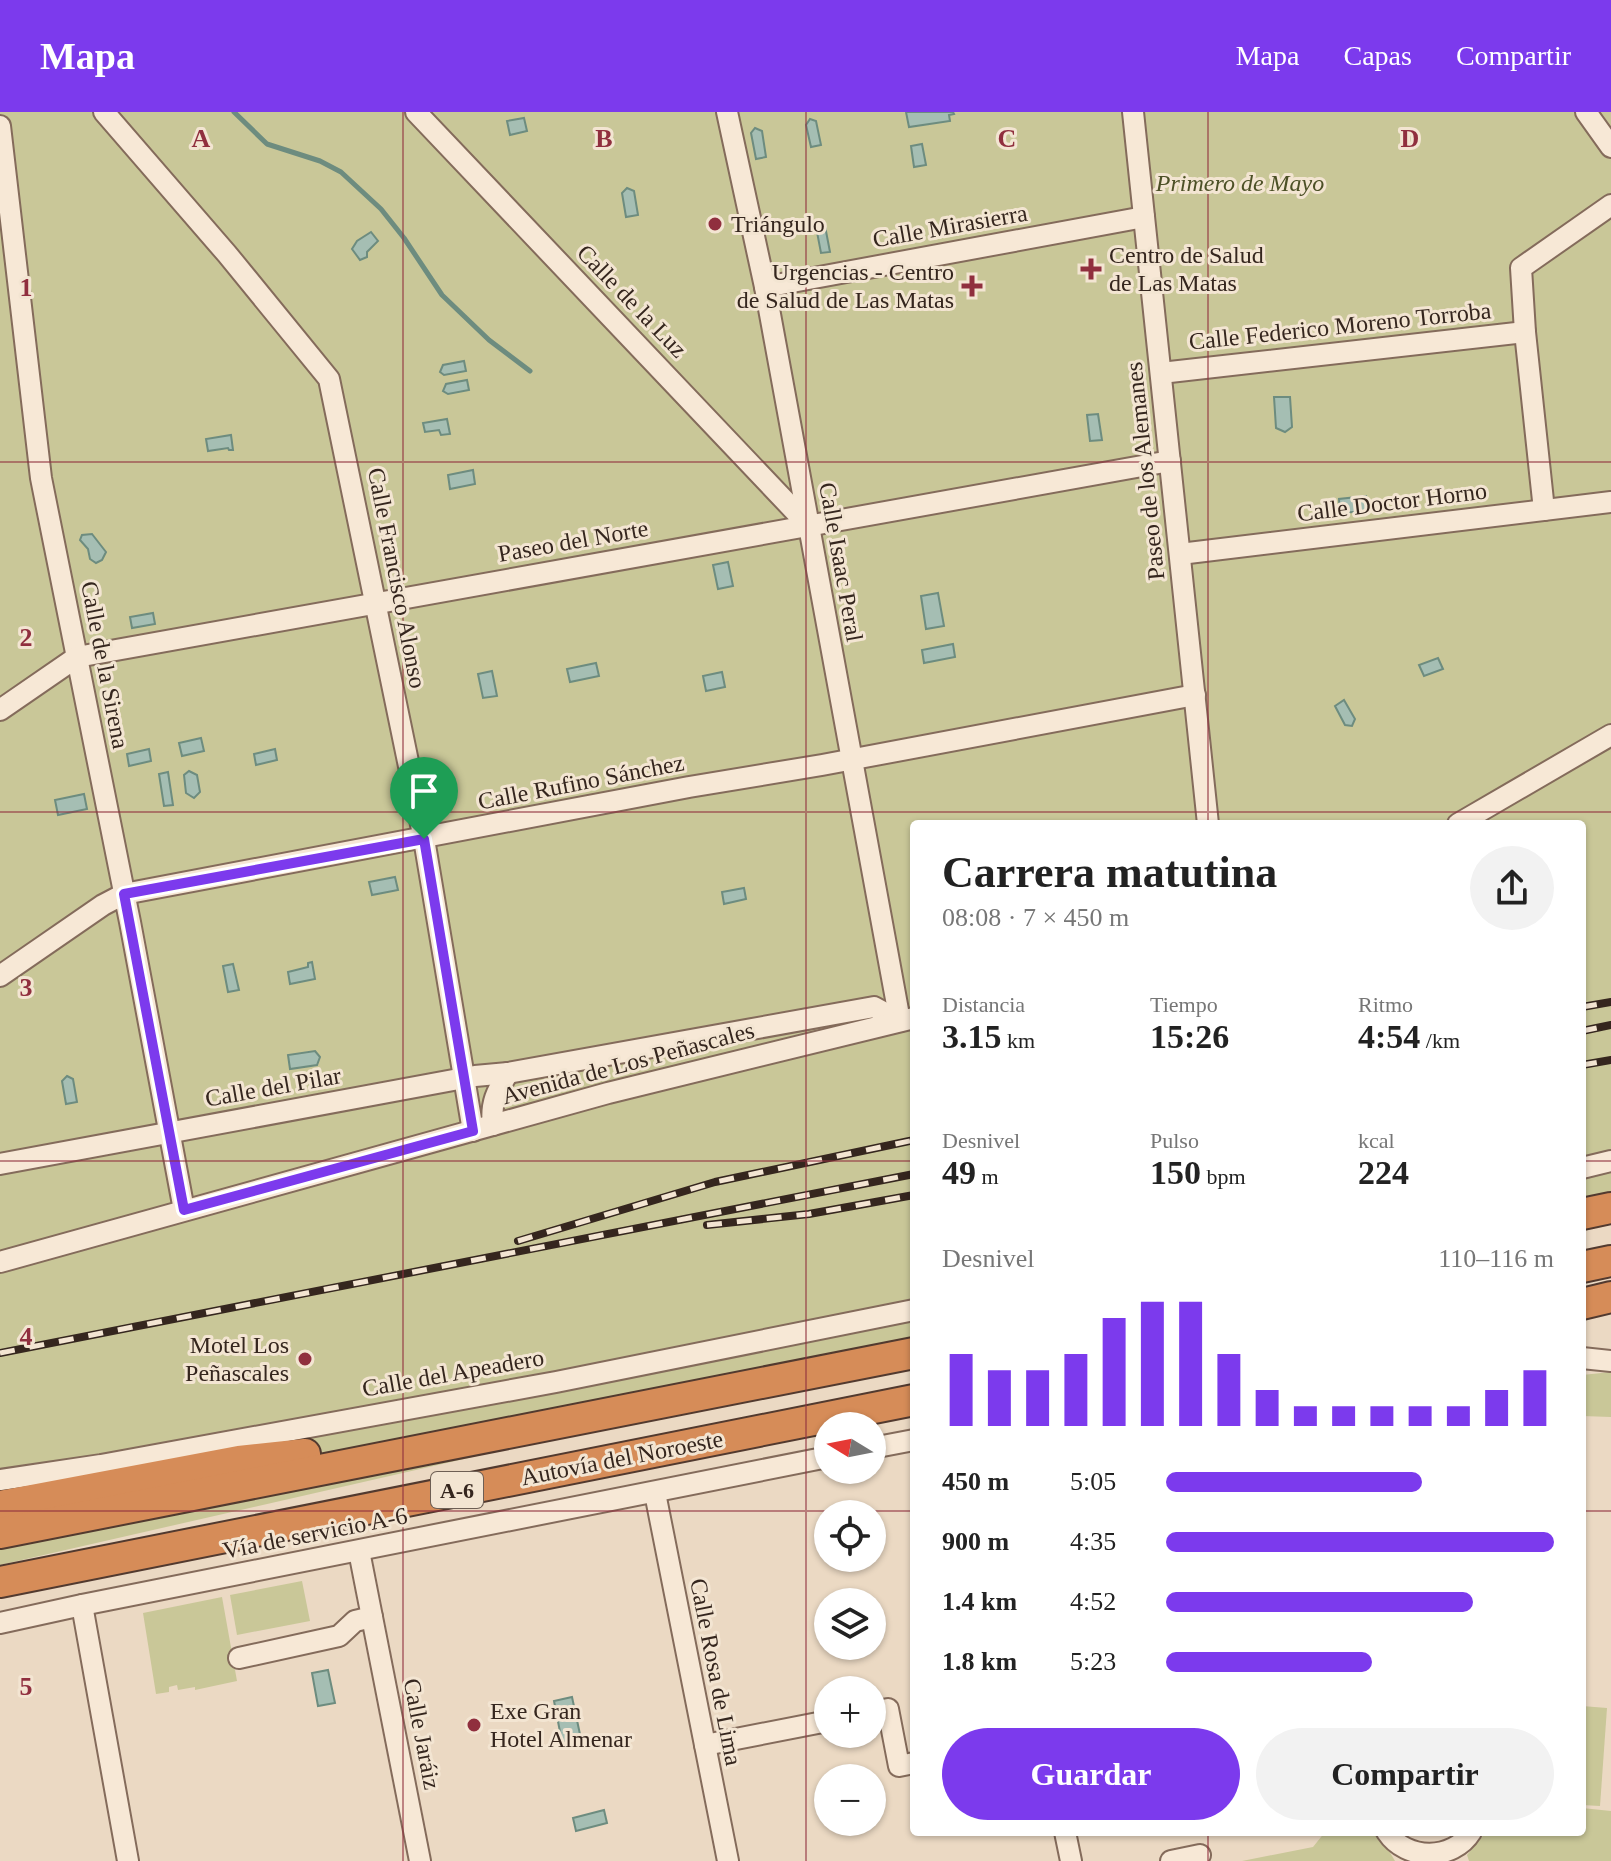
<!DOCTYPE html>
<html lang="es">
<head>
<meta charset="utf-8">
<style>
  :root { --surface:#fff; --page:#f2f2f2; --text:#222; --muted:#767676; --accent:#7c3aed }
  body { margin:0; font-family:"Times New Roman",serif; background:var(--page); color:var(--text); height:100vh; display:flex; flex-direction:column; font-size:30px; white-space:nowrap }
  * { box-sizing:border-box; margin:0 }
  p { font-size:26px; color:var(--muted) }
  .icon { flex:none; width:44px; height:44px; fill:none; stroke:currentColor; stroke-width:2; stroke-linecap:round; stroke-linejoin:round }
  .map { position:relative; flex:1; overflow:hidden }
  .details { position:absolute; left:910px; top:708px; width:676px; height:1016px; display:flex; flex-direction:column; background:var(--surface); border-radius:8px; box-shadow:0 2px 6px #0004 }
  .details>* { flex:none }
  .needle { width:52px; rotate:280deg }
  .fabs { position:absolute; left:814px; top:1300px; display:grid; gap:16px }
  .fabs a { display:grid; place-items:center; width:72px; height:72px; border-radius:50%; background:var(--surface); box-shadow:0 2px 6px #0004; font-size:40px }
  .pin { position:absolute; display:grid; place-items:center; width:68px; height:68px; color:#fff; margin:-82px -34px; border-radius:50% 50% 50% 0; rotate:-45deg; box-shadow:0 0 8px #0007 }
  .pin .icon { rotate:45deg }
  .round { display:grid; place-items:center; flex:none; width:84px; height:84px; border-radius:42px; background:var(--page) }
  .head { display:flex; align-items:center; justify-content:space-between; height:136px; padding:0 32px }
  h1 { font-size:44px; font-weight:700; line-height:60px }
  .figures { display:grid; grid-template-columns:repeat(3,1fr); gap:12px; height:136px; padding:8px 32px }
  .figures div { display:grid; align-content:center }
  .figures b { font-size:34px; font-weight:700 }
  .figures small { font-size:22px; font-weight:400 }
  .figures p { font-size:22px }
  .chart { height:224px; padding:16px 32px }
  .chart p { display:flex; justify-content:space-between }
  .chart svg { width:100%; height:144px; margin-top:8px; stroke:var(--accent); stroke-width:6 }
  .primary-button { display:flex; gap:16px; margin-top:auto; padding:16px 32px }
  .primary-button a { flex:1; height:92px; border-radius:48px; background:var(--accent); color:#fff; font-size:32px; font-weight:700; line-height:92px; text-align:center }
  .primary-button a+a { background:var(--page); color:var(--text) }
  ul { padding:0 32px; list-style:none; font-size:26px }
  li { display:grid; grid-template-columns:128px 96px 1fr; align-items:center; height:60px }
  li i { height:20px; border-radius:10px; background:var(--accent) }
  header { display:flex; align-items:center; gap:48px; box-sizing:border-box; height:112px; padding:0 40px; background:var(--accent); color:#fff }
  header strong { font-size:38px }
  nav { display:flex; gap:44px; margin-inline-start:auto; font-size:28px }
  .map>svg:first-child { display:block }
</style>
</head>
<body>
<header>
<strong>Mapa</strong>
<nav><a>Mapa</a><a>Capas</a><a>Compartir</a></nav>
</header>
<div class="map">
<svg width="1611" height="1749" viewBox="0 0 1611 1749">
  <rect width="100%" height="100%" fill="#ebd9c3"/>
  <g fill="#c9c798">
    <path d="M0,0H1611V1085L1582,1092V712H914V1244L0,1453Z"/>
    <path d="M1611,1260V1305L1582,1304V1263Z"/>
    <path d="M302,1469L310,1509L237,1523L230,1483Z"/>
    <path d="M222,1485L237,1569L195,1578V1575L178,1578L177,1573L169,1575V1580L156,1582L143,1501Z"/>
    <path d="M1582,1594L1607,1596L1600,1694L1582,1693Z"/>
    <path d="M1582,1696L1611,1699V1749H1469L1467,1743L1486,1720H1582Z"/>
    <path d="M1325,1720H1378L1395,1749H1242L1313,1735Z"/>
  </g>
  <g fill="#a5beb3" stroke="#6d8c7f" stroke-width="2">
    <path d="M906,0H953L954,2L949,3L950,9L909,15Z"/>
    <path d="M524,6L527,19L510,23L507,9Z"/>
    <path d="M810,7L816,9L821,33L811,35L806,13Z"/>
    <path d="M755,16L762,19L766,45L756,47L751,21Z"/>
    <path d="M922,32L926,53L914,55L911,34Z"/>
    <path d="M627,76L634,79L638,103L626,105L622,81Z"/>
    <path d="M825,114L830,140L821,141L817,120L813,121L812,117Z"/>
    <path d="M371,120L378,129L367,140V145L360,148L352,137L357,129Z"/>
    <path d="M464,249L466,259L444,263L440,260L443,253Z"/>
    <path d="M467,268L469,278L448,282L443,279L446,272Z"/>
    <path d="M1274,285H1290L1292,315L1285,320L1276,316Z"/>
    <path d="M1098,302L1102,328L1090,329L1087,303Z"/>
    <path d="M447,307L450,322L441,323L439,318L425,320L423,311Z"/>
    <path d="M231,323L233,338H229L228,336L208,339L206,327Z"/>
    <path d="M473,358L475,372L450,377L448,363Z"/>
    <path d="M1366,384L1367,399L1340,401L1339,387Z"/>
    <path d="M92,422L106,440L102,448L96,451L90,447L88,437L80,428L82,423Z"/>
    <path d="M728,450L733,474L718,477L713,453Z"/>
    <path d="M938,481L944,514L926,517L921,484Z"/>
    <path d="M153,501L155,512L132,516L130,505Z"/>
    <path d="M953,532L955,545L924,551L922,538Z"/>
    <path d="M1438,546L1443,557L1424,564L1419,553Z"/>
    <path d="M596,551L599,564L570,570L567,557Z"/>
    <path d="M492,559L497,584L483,586L478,562Z"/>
    <path d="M722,560L725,575L706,579L703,564Z"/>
    <path d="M1344,588L1355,607L1352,614L1345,613L1335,594Z"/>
    <path d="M201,626L204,639L182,644L179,631Z"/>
    <path d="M149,637L151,649L129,654L127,642Z"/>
    <path d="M275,637L277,648L256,653L254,642Z"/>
    <path d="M189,659L197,663L200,680L194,686L186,681L184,663Z"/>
    <path d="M168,660L173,693L164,694L159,662Z"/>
    <path d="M84,682L87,697L58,703L55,688Z"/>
    <path d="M395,765L398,778L372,783L369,770Z"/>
    <path d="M744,776L746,787L724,792L722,780Z"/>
    <path d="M312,850L315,867L290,872L288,860L308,855V851Z"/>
    <path d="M233,852L239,878L228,880L223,854Z"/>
    <path d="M315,939L320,945L317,953L290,957L288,943Z"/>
    <path d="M67,964L73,967L77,990L66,992L62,969Z"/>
    <path d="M328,1558L335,1591L318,1594L312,1561Z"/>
    <path d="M572,1585L581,1627L562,1630L554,1589Z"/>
    <path d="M604,1698L607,1711L576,1719L573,1706Z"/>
  </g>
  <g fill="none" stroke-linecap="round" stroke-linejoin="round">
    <path stroke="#6d8c7f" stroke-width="5" d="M234,0L267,32L320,49L341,60L381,97L404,126L442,183L489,228L530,259"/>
    <g stroke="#846b5b" stroke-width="24">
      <g id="minor">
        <path d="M104,0L227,142L329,267L424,727L473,1019"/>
        <path d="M416,0L809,414"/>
        <path d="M727,0L765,175L900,909"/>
        <path d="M1133,0L1208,712"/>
        <path d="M1586,0L1611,35"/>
        <path d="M0,14L41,366L130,810L184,1098"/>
        <path d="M765,175L1144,105"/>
        <path d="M1161,261L1525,220"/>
        <path d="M1544,398L1525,220L1521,156L1611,93"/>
        <path d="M1180,442L1611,390"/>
        <path d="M0,598L77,545L1170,349"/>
        <path d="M1458,712L1611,623"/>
        <path d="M0,864L103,793L124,782L689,675L822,653L1195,583"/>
        <path d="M493,1013C490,991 497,979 508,961"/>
        <path d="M0,1052L475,964L508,961L874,895L900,909"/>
        <path d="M1582,1056L1611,1049"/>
        <path d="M0,1150L608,981L914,906"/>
        <path d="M1582,1246L1611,1249"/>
        <path d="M872,1336L914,1328"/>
        <path d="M0,1368L101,1353L556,1270L914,1198"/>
        <path d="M655,1381L728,1749"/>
        <path d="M359,1439L420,1749"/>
        <path d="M82,1493L128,1749"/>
        <path d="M0,1511L82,1493L828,1345"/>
        <path d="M239,1546L339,1524L355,1509L372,1505"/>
        <path d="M872,1600L888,1597L899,1654L914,1651"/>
        <path d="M705,1633L828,1609"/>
        <path d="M1065,1720L1071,1749"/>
        <path d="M1387,1720C1406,1749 1453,1749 1471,1720"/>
        <path d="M1171,1749L1200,1743"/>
      </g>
    </g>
    <g stroke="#523a2f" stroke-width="34">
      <g id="highway">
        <path d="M1582,1102L1611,1096"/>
        <path d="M1582,1155L1611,1149"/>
        <path d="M1582,1192L1611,1185"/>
        <path d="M0,1394L239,1349L305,1342"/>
        <path d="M0,1421L914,1241"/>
        <path d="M0,1470L914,1288"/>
      </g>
    </g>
    <use href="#minor" stroke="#f7e8d6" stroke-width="20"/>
    <use href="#highway" stroke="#d68c58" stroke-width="30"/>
    <g stroke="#35261e" stroke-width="8">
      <g id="rail">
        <path d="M1582,895L1611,890"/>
        <path d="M1582,919L1611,913"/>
        <path d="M1582,953L1611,948"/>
        <path d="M707,1113L809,1102L914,1083"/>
        <path d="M518,1129L715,1070L914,1028"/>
        <path d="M0,1241L914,1062"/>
      </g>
    </g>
    <use href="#rail" stroke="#f3e5d2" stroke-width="5" stroke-dasharray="15" stroke-linecap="butt"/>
  </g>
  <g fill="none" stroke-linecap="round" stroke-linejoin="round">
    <g stroke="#fff" stroke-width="16">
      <path id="route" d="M424,727L473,1019L184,1098L124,782Z"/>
    </g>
    <use href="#route" stroke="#7c3aed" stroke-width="10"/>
  </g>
  <path fill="none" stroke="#902f3e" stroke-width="2" stroke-opacity="0.55" d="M403,0V1749M806,0V1749M1208,0V712M0,350H1611M0,700H1611M0,1049H914M1582,1049H1611M0,1399H914M1582,1399H1611M1208,1720V1749"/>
  <g fill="#902f3e" stroke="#f3e5d2" stroke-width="3">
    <circle cx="715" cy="112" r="8"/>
    <path d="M1087 145h8v8h8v8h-8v8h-8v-8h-8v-8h8z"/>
    <path d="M968 162h8v8h8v8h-8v8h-8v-8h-8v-8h8z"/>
    <circle cx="305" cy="1247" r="8"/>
    <circle cx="474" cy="1613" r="8"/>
  </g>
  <g text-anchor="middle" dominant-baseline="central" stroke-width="6" stroke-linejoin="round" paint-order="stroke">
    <rect fill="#f3e5d2" stroke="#6e5f54" stroke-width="2" x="431" y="1360" width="52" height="36" rx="6"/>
    <g font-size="22" font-weight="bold" fill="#35261e">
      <text x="457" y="1378">A-6</text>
    </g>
    <g font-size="24" font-style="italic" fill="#4c5026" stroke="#f3e5d2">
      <text x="1240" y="71">Primero de Mayo</text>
    </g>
    <g font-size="24" fill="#35261e" stroke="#f3e5d2" text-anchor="start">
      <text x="731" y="112">Triángulo</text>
      <text x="1109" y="143">Centro de Salud<tspan x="1109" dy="28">de Las Matas</tspan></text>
      <text x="954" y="160" text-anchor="end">Urgencias - Centro<tspan x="954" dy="28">de Salud de Las Matas</tspan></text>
      <text x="289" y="1233" text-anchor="end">Motel Los<tspan x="289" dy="28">Peñascales</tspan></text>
      <text x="490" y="1599">Exe Gran<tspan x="490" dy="28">Hotel Almenar</tspan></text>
    </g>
    <g font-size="24" fill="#35261e" stroke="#f3e5d2">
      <text transform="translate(950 114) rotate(-10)">Calle Mirasierra</text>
      <text transform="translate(632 189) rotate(46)">Calle de la Luz</text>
      <text transform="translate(1340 214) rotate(-6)">Calle Federico Moreno Torroba</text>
      <text transform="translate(1145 359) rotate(-96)">Paseo de los Alemanes</text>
      <text transform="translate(1392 390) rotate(-7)">Calle Doctor Horno</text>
      <text transform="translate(573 429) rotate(-10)">Paseo del Norte</text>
      <text transform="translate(841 450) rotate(80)">Calle Isaac Peral</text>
      <text transform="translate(397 466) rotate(79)">Calle Francisco Alonso</text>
      <text transform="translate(105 553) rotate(79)">Calle de la Sirena</text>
      <text transform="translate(581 670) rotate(-11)">Calle Rufino Sánchez</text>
      <text transform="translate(628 951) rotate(-15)">Avenida de Los Peñascales</text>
      <text transform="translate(273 975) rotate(-10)">Calle del Pilar</text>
      <text transform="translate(453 1261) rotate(-10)">Calle del Apeadero</text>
      <text transform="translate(622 1346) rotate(-11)">Autovía del Noroeste</text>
      <text transform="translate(315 1421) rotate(-11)">Vía de servicio A-6</text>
      <text transform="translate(716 1560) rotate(79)">Calle Rosa de Lima</text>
      <text transform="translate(422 1622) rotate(79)">Calle Jaráiz</text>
    </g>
  </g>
  <g font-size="26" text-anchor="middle" font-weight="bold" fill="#902f3e" stroke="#f3e5d2" stroke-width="6" stroke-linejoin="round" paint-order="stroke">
    <text x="201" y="35">A</text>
    <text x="604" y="35">B</text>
    <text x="1007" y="35">C</text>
    <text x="1410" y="35">D</text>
    <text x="26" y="184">1</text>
    <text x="26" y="534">2</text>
    <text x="26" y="884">3</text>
    <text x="26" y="1233">4</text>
    <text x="26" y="1583">5</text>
  </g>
</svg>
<div class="fabs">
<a><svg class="needle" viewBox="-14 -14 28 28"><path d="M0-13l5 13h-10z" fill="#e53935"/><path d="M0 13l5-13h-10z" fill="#767676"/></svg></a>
<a><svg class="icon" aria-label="locate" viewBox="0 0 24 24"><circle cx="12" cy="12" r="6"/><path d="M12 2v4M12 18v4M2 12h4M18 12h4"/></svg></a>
<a><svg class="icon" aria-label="layers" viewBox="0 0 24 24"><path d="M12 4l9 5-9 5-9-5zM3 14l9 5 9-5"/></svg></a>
<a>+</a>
<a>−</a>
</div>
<div class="pin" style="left:424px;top:727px;background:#1e9e55"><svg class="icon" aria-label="arrive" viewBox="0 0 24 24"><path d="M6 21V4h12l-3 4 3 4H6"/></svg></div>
<section class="details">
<div class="head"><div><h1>Carrera matutina</h1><p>08:08 · 7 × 450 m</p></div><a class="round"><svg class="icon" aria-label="share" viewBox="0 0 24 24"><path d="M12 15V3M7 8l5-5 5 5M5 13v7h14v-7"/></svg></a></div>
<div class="figures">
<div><p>Distancia</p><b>3.15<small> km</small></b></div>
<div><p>Tiempo</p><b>15:26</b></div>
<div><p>Ritmo</p><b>4:54<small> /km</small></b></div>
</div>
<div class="figures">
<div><p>Desnivel</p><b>49<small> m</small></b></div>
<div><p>Pulso</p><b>150<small> bpm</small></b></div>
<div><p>kcal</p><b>224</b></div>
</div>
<div class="chart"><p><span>Desnivel</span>110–116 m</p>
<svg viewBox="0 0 160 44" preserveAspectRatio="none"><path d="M5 44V22M15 44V27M25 44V27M35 44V22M45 44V11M55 44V6M65 44V6M75 44V22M85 44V33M95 44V38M105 44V38M115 44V38M125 44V38M135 44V38M145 44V33M155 44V27"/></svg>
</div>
<ul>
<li><b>450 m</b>5:05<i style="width:66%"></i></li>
<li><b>900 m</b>4:35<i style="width:100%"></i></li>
<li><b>1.4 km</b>4:52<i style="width:79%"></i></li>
<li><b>1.8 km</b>5:23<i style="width:53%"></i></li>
</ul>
<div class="primary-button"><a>Guardar</a><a>Compartir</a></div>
</section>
</div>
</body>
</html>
